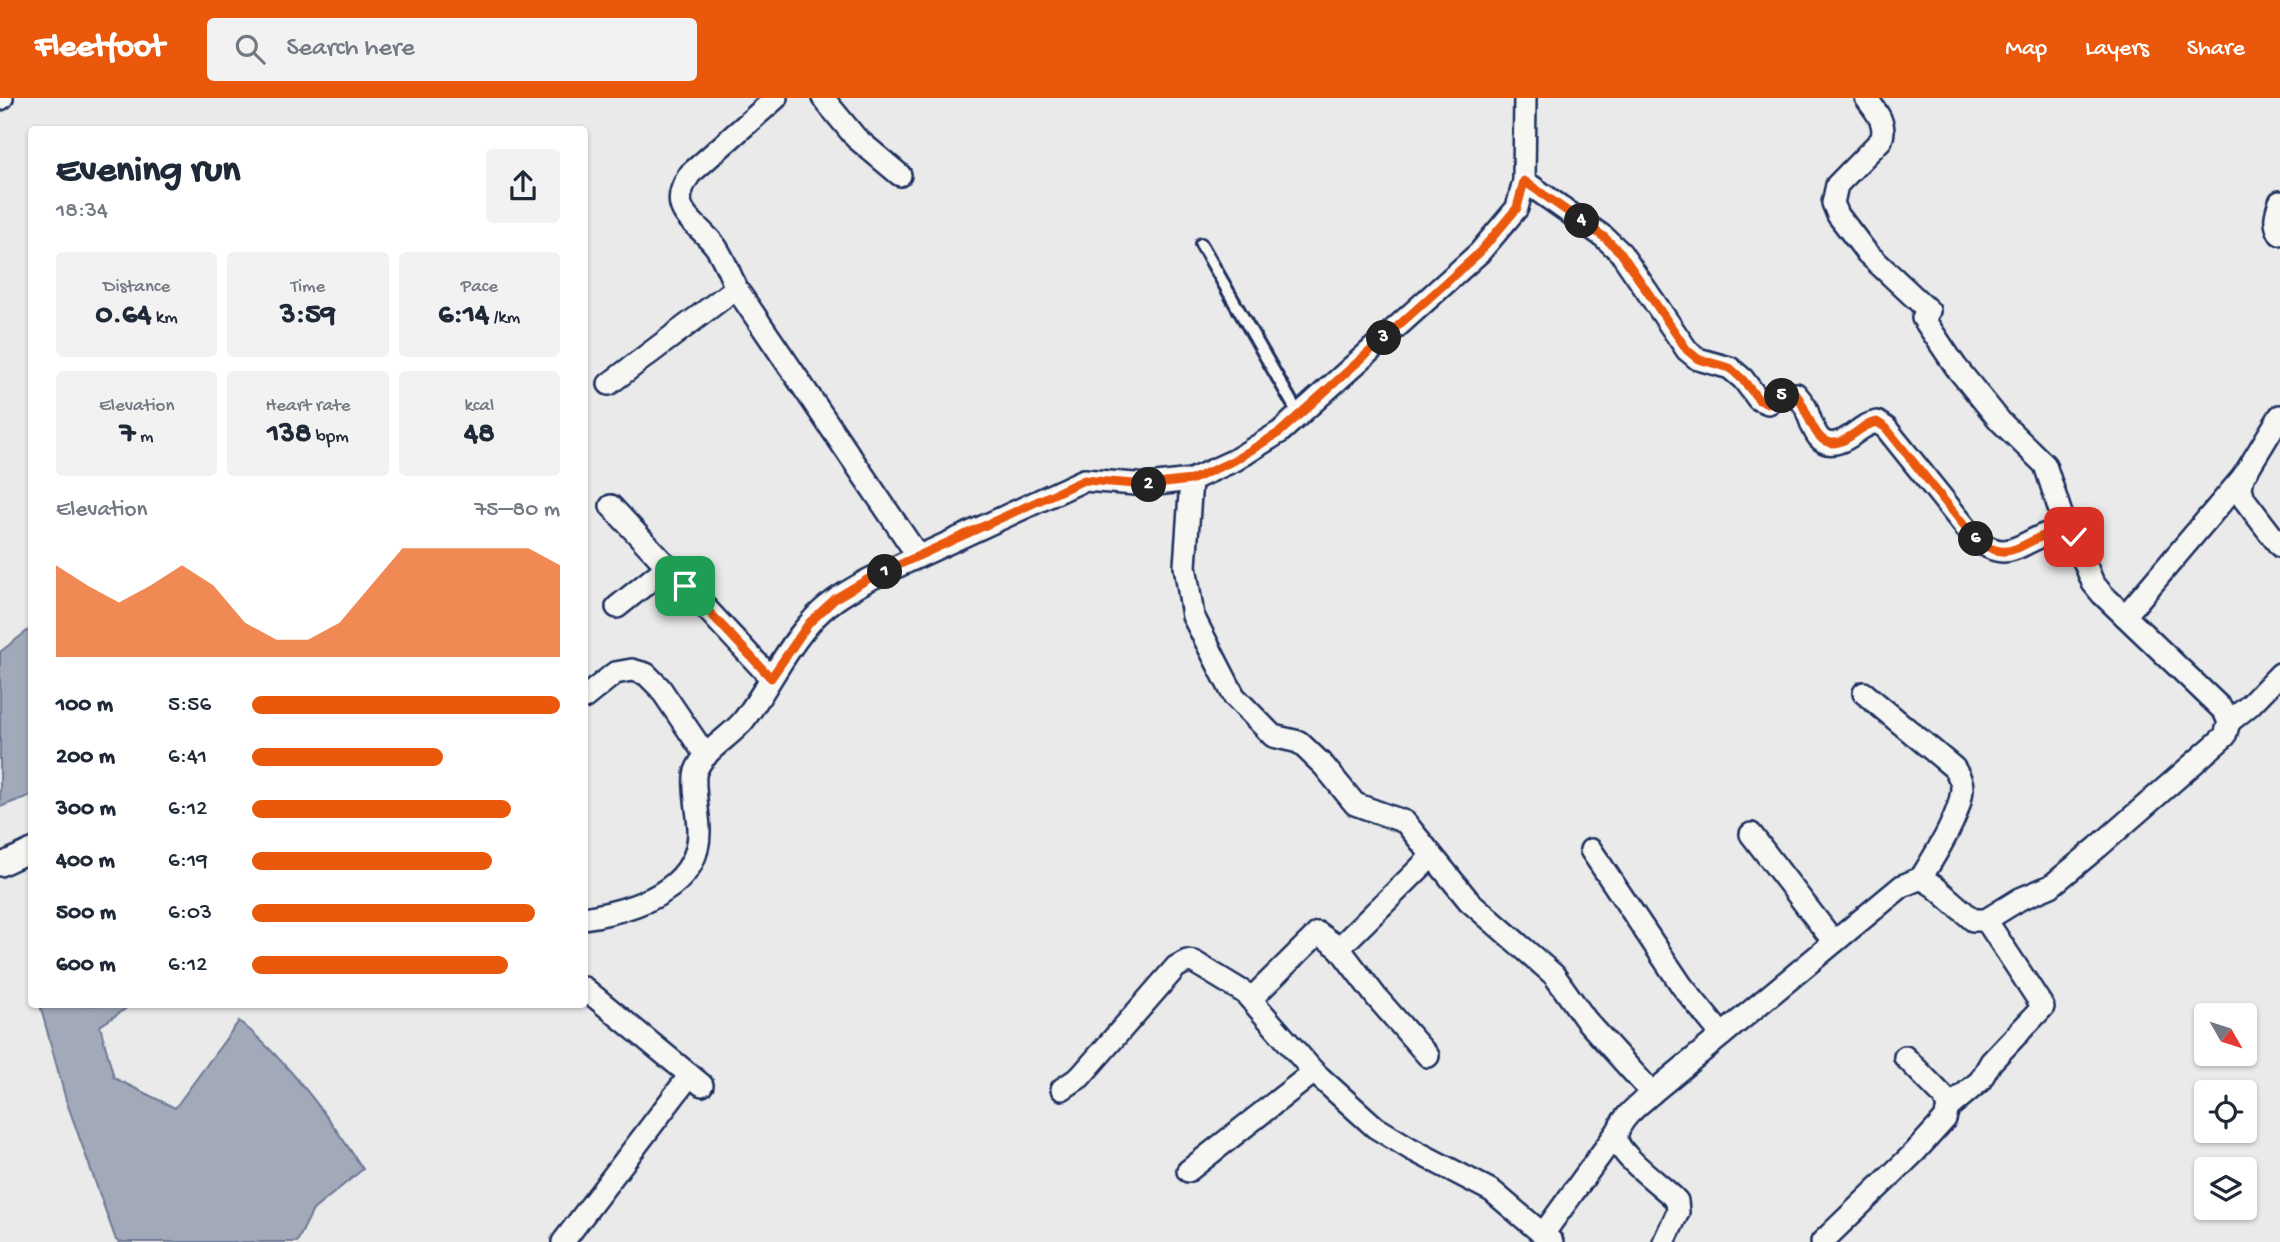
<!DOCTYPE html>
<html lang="en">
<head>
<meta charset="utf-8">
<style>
  :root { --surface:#fff; --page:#f2f2f3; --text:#1f2937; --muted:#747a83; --accent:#ea580c }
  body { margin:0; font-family:"Gochi Hand",sans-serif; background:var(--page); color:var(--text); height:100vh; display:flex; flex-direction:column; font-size:26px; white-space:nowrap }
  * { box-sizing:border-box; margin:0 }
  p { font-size:23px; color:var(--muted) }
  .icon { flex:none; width:38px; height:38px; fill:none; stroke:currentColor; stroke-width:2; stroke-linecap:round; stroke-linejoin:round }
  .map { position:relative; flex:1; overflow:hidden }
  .details { position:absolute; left:28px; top:28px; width:560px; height:882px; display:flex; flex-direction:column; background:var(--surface); border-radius:7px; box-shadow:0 2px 5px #0004 }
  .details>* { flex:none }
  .needle { width:46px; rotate:129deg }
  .buttons { position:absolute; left:2194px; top:905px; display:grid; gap:14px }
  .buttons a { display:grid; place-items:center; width:63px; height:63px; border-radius:7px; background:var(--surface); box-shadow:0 2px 5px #0004; font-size:35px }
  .pin { position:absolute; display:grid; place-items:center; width:60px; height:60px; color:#fff; margin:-30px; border-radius:14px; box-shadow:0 4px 10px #0006 }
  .km { position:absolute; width:35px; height:35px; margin:-18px; border-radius:50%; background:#222; color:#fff; font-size:19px; line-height:35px; text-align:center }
  .round { display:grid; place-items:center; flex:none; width:74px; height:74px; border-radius:7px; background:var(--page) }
  .overview { display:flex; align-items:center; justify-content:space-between; height:119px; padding:0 28px }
  h1 { font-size:38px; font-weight:700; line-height:52px }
  .figures { display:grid; grid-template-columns:repeat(3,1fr); gap:10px; height:119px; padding:7px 28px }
  .figures div { display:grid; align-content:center; border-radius:7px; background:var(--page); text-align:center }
  .figures b { font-size:30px; font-weight:700 }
  .figures small { font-size:19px; font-weight:400 }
  .figures p { font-size:19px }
  .chart { height:196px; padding:14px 28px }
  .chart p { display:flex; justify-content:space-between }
  .chart svg { width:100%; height:126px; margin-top:7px; fill:var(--accent); opacity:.7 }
  ul { padding:0 28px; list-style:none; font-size:23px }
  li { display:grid; grid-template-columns:112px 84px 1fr; align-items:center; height:52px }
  li i { height:18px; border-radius:9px; background:var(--accent) }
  header { display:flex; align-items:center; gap:42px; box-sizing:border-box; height:98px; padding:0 35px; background:var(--accent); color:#fff }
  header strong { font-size:33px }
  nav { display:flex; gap:38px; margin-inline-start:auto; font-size:24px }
  .search { width:490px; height:63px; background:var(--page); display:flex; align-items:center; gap:18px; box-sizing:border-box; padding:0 24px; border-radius:7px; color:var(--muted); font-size:26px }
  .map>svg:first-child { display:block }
</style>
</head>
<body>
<header>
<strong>Fleetfoot</strong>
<div class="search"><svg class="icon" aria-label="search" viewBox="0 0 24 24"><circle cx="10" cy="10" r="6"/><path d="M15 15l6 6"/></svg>Search here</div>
<nav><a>Map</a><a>Layers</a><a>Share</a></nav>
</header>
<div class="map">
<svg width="2280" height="1144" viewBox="0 0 2280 1144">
  <rect width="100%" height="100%" fill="#e9eae9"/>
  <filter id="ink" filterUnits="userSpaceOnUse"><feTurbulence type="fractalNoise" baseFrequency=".0143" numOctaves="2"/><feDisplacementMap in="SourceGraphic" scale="14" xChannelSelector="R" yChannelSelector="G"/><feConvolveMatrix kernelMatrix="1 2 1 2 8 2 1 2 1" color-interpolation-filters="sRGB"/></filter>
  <g filter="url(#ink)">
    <g fill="#a2aaba" stroke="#6c7995" stroke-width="2">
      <path d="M31,530V697L0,709V554Z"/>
      <path d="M40,907H131L100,928L114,980L175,1010L239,923C288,963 327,1017 363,1071L313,1112L297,1144H119L116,1142L66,1002Z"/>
    </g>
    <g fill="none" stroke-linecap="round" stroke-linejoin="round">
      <g stroke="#1b2f5e" stroke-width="16">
        <path id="service" d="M1201,146L1299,317"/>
      </g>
      <g stroke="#1b2f5e" stroke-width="26">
        <g id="minor">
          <path d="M776,0L690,76C664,114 696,122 716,149C724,161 730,176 736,190L918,458"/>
          <path d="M823,0L856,40L900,77"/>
          <path d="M1866,0C1875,12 1888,26 1881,42L1837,87L1833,105L1838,117L1867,155L1929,213"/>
          <path d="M0,1L2,0"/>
          <path d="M1524,83L1604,139L1621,155L1687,252L1698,261L1730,270L1743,281L1758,301L1768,305L1784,297L1796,296C1800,301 1803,304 1806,310C1812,325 1816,352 1839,344C1853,340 1860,327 1877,324L1886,330L1971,436C2010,474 2022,437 2063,432L2074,439L2093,485L2102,496L2224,613L2229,624L2225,638L2098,749L2051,788L2020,801L1986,822H1973L1934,788L1921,780L1902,788L1652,995C1640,1006 1621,1019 1617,1036C1612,1054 1665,1089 1677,1103L1678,1114L1664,1144"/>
          <path d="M2280,104C2276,116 2273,124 2280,136"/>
          <path d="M1923,220L1956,269L2000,323L2045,367L2064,425V433"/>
          <path d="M609,286L736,190"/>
          <path d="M2280,318L2243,379L2241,390L2244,401L2280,448"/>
          <path d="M1191,382L1185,468L1193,518L1234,598L1273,638L1299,644L1324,668L1355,706L1405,724L1469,803L1554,877L1586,922L1652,995"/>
          <path d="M611,408L771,580"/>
          <path d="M617,509L667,469"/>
          <path d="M2125,518L2243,379"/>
          <path d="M1864,595L1954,670C1958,677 1962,682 1962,690C1961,717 1935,757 1921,780"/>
          <path d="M584,600L615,575L632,572L646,576L660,590L706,658"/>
          <path d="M2229,624L2250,607L2280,576"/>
          <path d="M1751,736L1834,844"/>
          <path d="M1591,752L1682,888L1722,937"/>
          <path d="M0,767L32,752"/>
          <path d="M584,820C634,812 700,792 699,732C699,718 692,684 696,673C704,652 729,640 743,623C767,592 783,555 809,526C825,506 847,494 868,482L1084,382L1148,387L1191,382L1235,362L1280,334L1479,155L1517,110L1524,83L1525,0"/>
          <path d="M584,890L702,987"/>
          <path d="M1251,901L1318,835L1339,850"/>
          <path d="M1428,958L1377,900L1339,850L1432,758"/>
          <path d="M1062,991L1080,979L1176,869L1187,863L1194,864L1245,895L1314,974L1375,1029L1411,1051L1492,1093L1552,1144"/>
          <path d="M1948,1010L1980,983L1991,964L2043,909L1986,822"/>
          <path d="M1188,1073L1314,974"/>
          <path d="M1543,1136L1617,1034"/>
          <path d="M563,1144L690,977"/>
          <path d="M1822,1144L1914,1055L1945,1021L1948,1010L1944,999L1905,959"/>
        </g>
      </g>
      <use href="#service" stroke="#f6f6f2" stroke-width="10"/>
      <use href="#minor" stroke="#f6f6f2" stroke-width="21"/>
    </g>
  </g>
  <g fill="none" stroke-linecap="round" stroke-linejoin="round" filter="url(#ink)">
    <g stroke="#fff" stroke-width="14">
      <path id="route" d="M685,488L771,580L809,525L836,500L868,481L1084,382L1148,387L1191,382L1235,362L1280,334L1479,155L1517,110L1524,83L1604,139L1621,155L1687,252L1698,261L1730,270L1743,282L1759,302L1768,305L1784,297L1796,296C1809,312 1814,352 1839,344C1853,340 1860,327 1877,324L1886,330L1971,436C2010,474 2022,438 2063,432L2074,439"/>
    </g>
    <use href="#route" stroke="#ea580c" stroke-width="9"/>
  </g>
</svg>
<div class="buttons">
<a><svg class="needle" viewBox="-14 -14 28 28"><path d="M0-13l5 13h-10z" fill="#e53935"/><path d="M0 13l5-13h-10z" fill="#747a83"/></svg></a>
<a><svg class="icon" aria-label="locate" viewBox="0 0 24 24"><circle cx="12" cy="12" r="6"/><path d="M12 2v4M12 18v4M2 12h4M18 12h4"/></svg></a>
<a><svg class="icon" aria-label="layers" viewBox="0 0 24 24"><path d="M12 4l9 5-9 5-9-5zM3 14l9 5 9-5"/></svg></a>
</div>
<div class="pin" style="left:685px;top:488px;background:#1e9e55"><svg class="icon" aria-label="arrive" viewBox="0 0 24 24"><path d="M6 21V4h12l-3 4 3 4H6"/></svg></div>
<div class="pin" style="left:2074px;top:439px;background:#d93025"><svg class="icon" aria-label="check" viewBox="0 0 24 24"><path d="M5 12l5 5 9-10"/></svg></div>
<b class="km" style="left:885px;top:474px">1</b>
<b class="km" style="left:1149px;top:387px">2</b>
<b class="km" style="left:1384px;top:240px">3</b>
<b class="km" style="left:1582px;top:123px">4</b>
<b class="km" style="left:1782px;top:298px">5</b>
<b class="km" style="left:1976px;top:441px">6</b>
<section class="details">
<div class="overview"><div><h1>Evening run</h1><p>18:34</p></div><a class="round"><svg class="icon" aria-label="share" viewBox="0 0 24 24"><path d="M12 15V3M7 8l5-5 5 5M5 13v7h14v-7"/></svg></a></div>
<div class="figures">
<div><p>Distance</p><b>0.64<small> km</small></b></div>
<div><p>Time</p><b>3:59</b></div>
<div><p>Pace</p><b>6:14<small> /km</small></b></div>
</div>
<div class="figures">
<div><p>Elevation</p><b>7<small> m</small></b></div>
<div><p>Heart rate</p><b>138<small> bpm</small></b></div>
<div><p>kcal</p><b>48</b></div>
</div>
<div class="chart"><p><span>Elevation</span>75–80 m</p>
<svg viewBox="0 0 160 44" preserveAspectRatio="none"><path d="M0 44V12L10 19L20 25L30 19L40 12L50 19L60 32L70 38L80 38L90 32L100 19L110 6L120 6L130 6L140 6L150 6L160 12V44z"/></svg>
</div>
<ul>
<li><b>100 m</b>5:56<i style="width:100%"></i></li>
<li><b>200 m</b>6:41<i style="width:62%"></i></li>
<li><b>300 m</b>6:12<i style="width:84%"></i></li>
<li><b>400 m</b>6:19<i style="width:78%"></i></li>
<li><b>500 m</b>6:03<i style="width:92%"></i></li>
<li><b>600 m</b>6:12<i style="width:83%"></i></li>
</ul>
</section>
</div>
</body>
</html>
